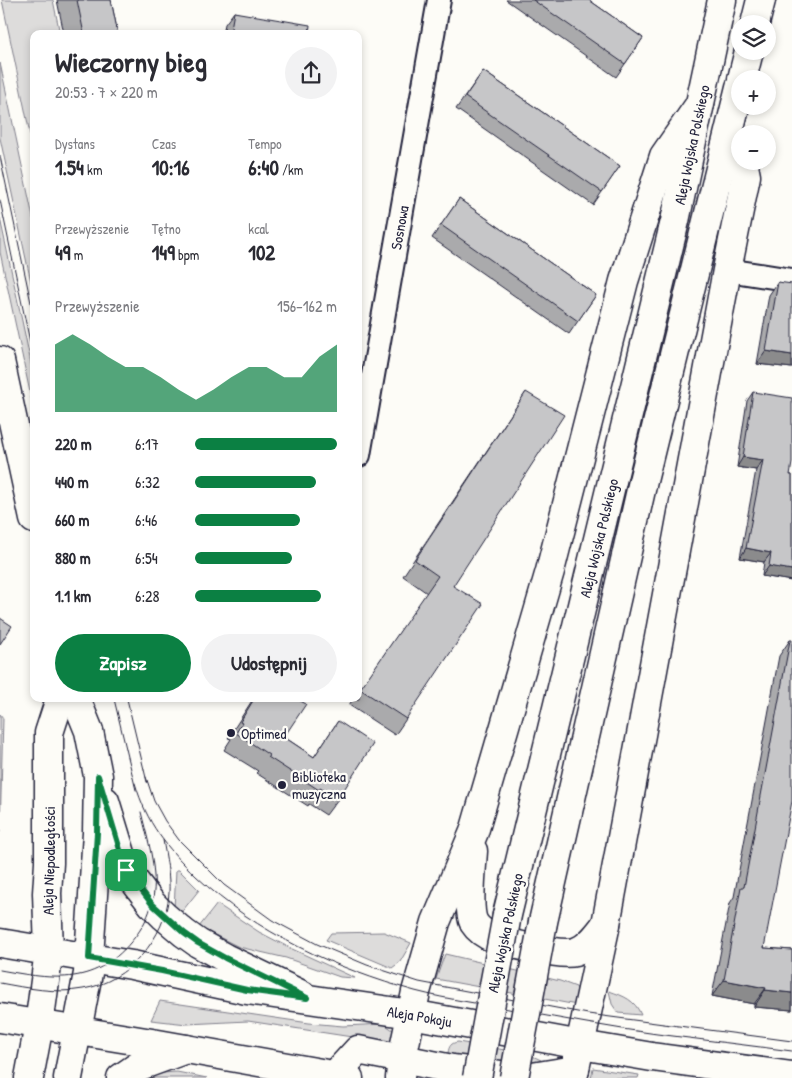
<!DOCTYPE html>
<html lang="pl">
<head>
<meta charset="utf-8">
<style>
  :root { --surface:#fff; --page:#f2f2f3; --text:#2b2b33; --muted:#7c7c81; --accent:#0b8043 }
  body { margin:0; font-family:"Patrick Hand",sans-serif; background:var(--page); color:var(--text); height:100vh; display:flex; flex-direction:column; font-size:19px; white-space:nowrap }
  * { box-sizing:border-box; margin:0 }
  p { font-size:16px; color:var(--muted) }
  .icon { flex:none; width:28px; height:28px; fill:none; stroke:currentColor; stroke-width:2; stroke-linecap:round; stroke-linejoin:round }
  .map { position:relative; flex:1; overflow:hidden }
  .drawer { position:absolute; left:30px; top:30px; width:332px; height:672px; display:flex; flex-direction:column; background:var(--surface); border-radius:10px; box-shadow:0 2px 8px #0003 }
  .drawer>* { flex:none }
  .fabs { position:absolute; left:731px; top:15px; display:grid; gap:10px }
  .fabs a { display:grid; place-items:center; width:45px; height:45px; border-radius:50%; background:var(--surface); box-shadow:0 2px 8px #0003; font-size:25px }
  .pin { position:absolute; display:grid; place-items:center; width:42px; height:42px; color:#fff; margin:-21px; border-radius:10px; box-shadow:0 2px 8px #0006 }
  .round { display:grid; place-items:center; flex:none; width:52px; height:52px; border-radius:26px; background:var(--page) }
  .overview { display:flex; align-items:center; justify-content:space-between; height:85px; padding:0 25px }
  h1 { font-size:28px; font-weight:800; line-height:38px }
  .metrics { display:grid; grid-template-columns:repeat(3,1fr); gap:8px; height:85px; padding:5px 25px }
  .metrics div { display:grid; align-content:center }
  .metrics b { font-size:21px; font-weight:800 }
  .metrics small { font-size:14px; font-weight:400 }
  .metrics p { font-size:14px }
  .chart { height:140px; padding:10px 25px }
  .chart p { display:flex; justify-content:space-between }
  .chart svg { width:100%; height:90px; margin-top:5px; fill:var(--accent); opacity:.7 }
  .button { display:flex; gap:10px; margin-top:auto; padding:10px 25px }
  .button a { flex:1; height:58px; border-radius:30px; background:var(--accent); color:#fff; font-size:20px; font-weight:800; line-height:58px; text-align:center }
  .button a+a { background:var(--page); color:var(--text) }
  ul { padding:0 25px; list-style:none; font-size:16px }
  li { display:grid; grid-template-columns:80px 60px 1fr; align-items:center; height:38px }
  li i { height:12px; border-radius:6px; background:var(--accent) }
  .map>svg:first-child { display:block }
</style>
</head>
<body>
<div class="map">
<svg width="792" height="1078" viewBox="0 0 792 1078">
  <rect width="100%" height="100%" fill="#fdfcf7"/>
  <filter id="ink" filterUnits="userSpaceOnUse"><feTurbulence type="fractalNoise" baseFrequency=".02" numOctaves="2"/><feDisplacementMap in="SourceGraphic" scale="10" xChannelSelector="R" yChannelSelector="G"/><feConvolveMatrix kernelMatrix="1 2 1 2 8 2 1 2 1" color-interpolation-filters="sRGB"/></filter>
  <g filter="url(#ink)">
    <g fill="#dddcdb" stroke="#807f8b">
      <path d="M2,0H53L60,34H34V153Z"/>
      <path d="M0,63L34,222V296L0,138Z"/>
      <path d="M0,218L34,377V411L0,252Z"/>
      <path d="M0,714L3,718L0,832Z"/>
      <path d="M176,870H179L199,890L180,914L174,909Z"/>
      <path d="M217,904L259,932L290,948L355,978L340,977L286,958L239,947L199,927Z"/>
      <path d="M384,932L411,943L400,962L392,968L326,940L331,933Z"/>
      <path d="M445,954L560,981L576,987L580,995L577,1005L436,979Z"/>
      <path d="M609,991C624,996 635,1000 641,1015L618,1013L612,1004Z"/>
      <path d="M160,1001L309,1023L343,1026L384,1024L393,1030L391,1043L248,1021L187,1024L151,1020Z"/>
      <path d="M458,1042L528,1054L541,1060L544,1065L450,1057L448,1053C449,1046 451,1043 458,1042Z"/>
      <path d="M593,1068L639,1075L638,1078H591Z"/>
      <path d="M177,1072L207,1078H139L148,1074Z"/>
    </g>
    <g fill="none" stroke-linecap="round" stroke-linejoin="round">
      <g stroke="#22223b" stroke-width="26">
        <g id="minor">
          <path d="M727,270L792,280"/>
          <path id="s1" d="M359,455L439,0"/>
        </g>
      </g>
      <g stroke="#22223b" stroke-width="31">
        <g id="tertiary">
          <path d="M0,361L34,519"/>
          <path d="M105,801L126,870L152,904L164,916L184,933L198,943L225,958L302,995"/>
          <path d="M581,1045L652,1057L792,1076"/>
          <path id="s2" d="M29,1078L39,1025L49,951L47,893L49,863V733L60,699"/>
          <path d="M68,1078L88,973L97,833L98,776L89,731L76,699"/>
          <path d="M121,1078L137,1067L186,1049"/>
        </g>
      </g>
      <g stroke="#22223b" stroke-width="31">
        <g id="primary">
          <path d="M755,24L761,0"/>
          <path d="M742,79L749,51"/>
          <path d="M473,851C472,868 467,909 474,923C479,931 488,936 496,939C512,944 560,956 575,952C589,948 598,934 606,924"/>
          <path id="s3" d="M507,915L675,221L722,0"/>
          <path d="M543,922L643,481L740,87"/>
          <path id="s4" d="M0,943L132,965L247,990L411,1014L581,1045"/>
          <path d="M0,1018L158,1044L349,1078"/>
          <path d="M335,1075L358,1050L452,1069L525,1078"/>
          <path d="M400,1078L402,1058L416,992L436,922L474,832L550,571L624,281L664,156L700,104"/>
          <path d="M526,1078L575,1070"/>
          <path d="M573,1078L606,924L727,270L746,176L743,161"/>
        </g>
      </g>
      <use href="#minor" stroke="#fdfcf7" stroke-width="22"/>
      <use href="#tertiary" stroke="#fdfcf7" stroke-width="28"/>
      <use href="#primary" stroke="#fdfcf7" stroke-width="28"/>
      <g stroke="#22223b" stroke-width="1">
        <path d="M0,156L34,317"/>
        <path d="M0,200L34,361"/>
        <path d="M114,699L136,790"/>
        <path d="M127,699L147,782"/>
        <path d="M146,777L154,801L165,821L179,840L224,885L272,920L317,944L367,965L419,982L588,1014L792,1041"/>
        <path d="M135,783C147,824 166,847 196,876C256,933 336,969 415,991C449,1000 485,1004 519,1011C565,1019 611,1028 657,1034C702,1040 747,1045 792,1051"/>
        <path d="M0,970C56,980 96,987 135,937C149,919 156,898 154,876C153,855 146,833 141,812"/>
        <path d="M0,983C27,988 56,994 83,989C128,982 166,938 169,893C170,876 166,857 163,840"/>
      </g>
      <g stroke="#22223b" stroke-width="31" stroke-linecap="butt">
        <g id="primary-bridge">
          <path d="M477,1078L507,915"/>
          <path d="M514,1078L543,922"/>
        </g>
      </g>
      <use href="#primary-bridge" stroke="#fdfcf7" stroke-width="28"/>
    </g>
    <g fill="#aaaaac" stroke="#22223b">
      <path d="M57,0H111L118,34H64Z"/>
      <path d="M506,0H589L643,38L616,77Z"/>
      <path d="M234,12L309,34H223L225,24Z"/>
      <path d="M483,71L620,166L593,205L456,109Z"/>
      <path d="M459,199L596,295L569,334L432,238Z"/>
      <path d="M778,282L792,368L757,364L769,295Z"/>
      <path d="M526,392L453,586L406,719L395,735L349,705L353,699H359V691L427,593L403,576Z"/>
      <path d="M753,392L790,475H792V581L762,576L764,562L740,558L756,470L737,467L747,401Z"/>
      <path d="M790,640L764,948L792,950V1010L754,1007V1004L712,996L730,903L734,897L779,656Z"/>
      <path d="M253,699H297L284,737L314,757L338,721V799L326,815L309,804L308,806L256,773L258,771L224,750L231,739L228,738Z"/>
    </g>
    <g fill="#8b8b8c" stroke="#22223b">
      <path d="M766,351L792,355V368L757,364Z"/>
      <path d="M743,457L763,460L756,470L737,467Z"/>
      <path d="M746,548L771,553L764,562L740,558Z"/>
      <path d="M769,566L792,570V581L762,576Z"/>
      <path d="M724,980L766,988L754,1004L712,996Z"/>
      <path d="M765,990L792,993V1010L754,1007Z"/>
    </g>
    <g fill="#c6c6c8" stroke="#22223b">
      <path d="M77,0H111L118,34H84Z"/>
      <path d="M533,0H589L643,38L625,64Z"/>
      <path d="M234,12L310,25L309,34H230Z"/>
      <path d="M483,71L620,166L602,192L465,97Z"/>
      <path d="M459,199L596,295L578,321L441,225Z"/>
      <path d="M778,282L792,284V355L766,351Z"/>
      <path d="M526,392L564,415L453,586L483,604L406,719L360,689L438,576L415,560Z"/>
      <path d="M753,392L792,398V463L790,475H792V570L769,566L771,553L746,548L763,460L743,457Z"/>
      <path d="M0,618L12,626L0,644Z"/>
      <path d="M790,640H792V801L764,948L792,950V993L765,990L766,988L724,980L741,887H744Z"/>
      <path d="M254,699H297L306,704L284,737L314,757L338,721L373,744L338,799L320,788L319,790L268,757L269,755L236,733L242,723L240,722Z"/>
    </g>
  </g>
  <g fill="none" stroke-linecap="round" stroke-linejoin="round" filter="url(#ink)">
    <g stroke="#fff" stroke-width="10">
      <path id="route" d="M98,776L126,870L152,904L184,933L198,943L225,958L307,998L247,990L162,971L89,958L97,833Z"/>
    </g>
    <use href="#route" stroke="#0b8043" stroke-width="6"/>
  </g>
  <g fill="#22223b" stroke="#fdfcf7" stroke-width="2">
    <circle cx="231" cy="733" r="5"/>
    <circle cx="282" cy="785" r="5"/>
  </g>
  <g text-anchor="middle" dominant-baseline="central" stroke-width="4.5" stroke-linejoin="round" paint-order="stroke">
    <g font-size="15" fill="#22223b" stroke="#fdfcf7">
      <text stroke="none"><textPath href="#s3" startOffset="792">Aleja Wojska Polskiego</textPath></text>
      <text stroke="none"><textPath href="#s1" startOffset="231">Sosnowa</textPath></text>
      <text stroke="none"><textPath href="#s3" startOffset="388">Aleja Wojska Polskiego</textPath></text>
      <text stroke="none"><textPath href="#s2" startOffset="219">Aleja Niepodległości</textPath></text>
      <text transform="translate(505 933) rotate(-78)">Aleja Wojska Polskiego</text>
      <text stroke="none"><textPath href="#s4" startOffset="426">Aleja Pokoju</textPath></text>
    </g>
    <g font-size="15" fill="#22223b" stroke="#fdfcf7" text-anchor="start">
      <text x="241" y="733">Optimed</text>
      <text x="292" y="776">Biblioteka<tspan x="292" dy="17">muzyczna</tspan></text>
    </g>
  </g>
</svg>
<div class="fabs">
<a><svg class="icon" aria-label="layers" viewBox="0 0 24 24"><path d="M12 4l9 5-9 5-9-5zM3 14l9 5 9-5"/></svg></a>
<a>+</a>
<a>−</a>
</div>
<div class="pin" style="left:126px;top:870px;background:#1e9e55"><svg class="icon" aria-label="arrive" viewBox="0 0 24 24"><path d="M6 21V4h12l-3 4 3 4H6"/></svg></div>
<section class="drawer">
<div class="overview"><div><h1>Wieczorny bieg</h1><p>20:53 · 7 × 220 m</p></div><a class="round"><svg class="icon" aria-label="share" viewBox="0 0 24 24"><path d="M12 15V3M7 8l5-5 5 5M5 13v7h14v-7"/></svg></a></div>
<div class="metrics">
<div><p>Dystans</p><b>1.54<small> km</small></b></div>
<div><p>Czas</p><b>10:16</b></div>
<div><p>Tempo</p><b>6:40<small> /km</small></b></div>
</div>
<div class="metrics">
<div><p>Przewyższenie</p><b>49<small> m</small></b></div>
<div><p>Tętno</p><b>149<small> bpm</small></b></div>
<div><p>kcal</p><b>102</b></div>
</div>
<div class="chart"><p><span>Przewyższenie</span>156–162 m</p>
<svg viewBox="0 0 160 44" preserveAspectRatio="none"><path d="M0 44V11L10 6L20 11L30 17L40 22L50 22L60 27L70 33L80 38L90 33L100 27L110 22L120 22L130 27L140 27L150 17L160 11V44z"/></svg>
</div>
<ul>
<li><b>220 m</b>6:17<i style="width:100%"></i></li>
<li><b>440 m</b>6:32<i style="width:85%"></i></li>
<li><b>660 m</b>6:46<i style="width:74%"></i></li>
<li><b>880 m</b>6:54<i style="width:68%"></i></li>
<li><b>1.1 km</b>6:28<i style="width:89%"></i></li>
</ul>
<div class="button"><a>Zapisz</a><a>Udostępnij</a></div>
</section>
</div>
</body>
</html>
